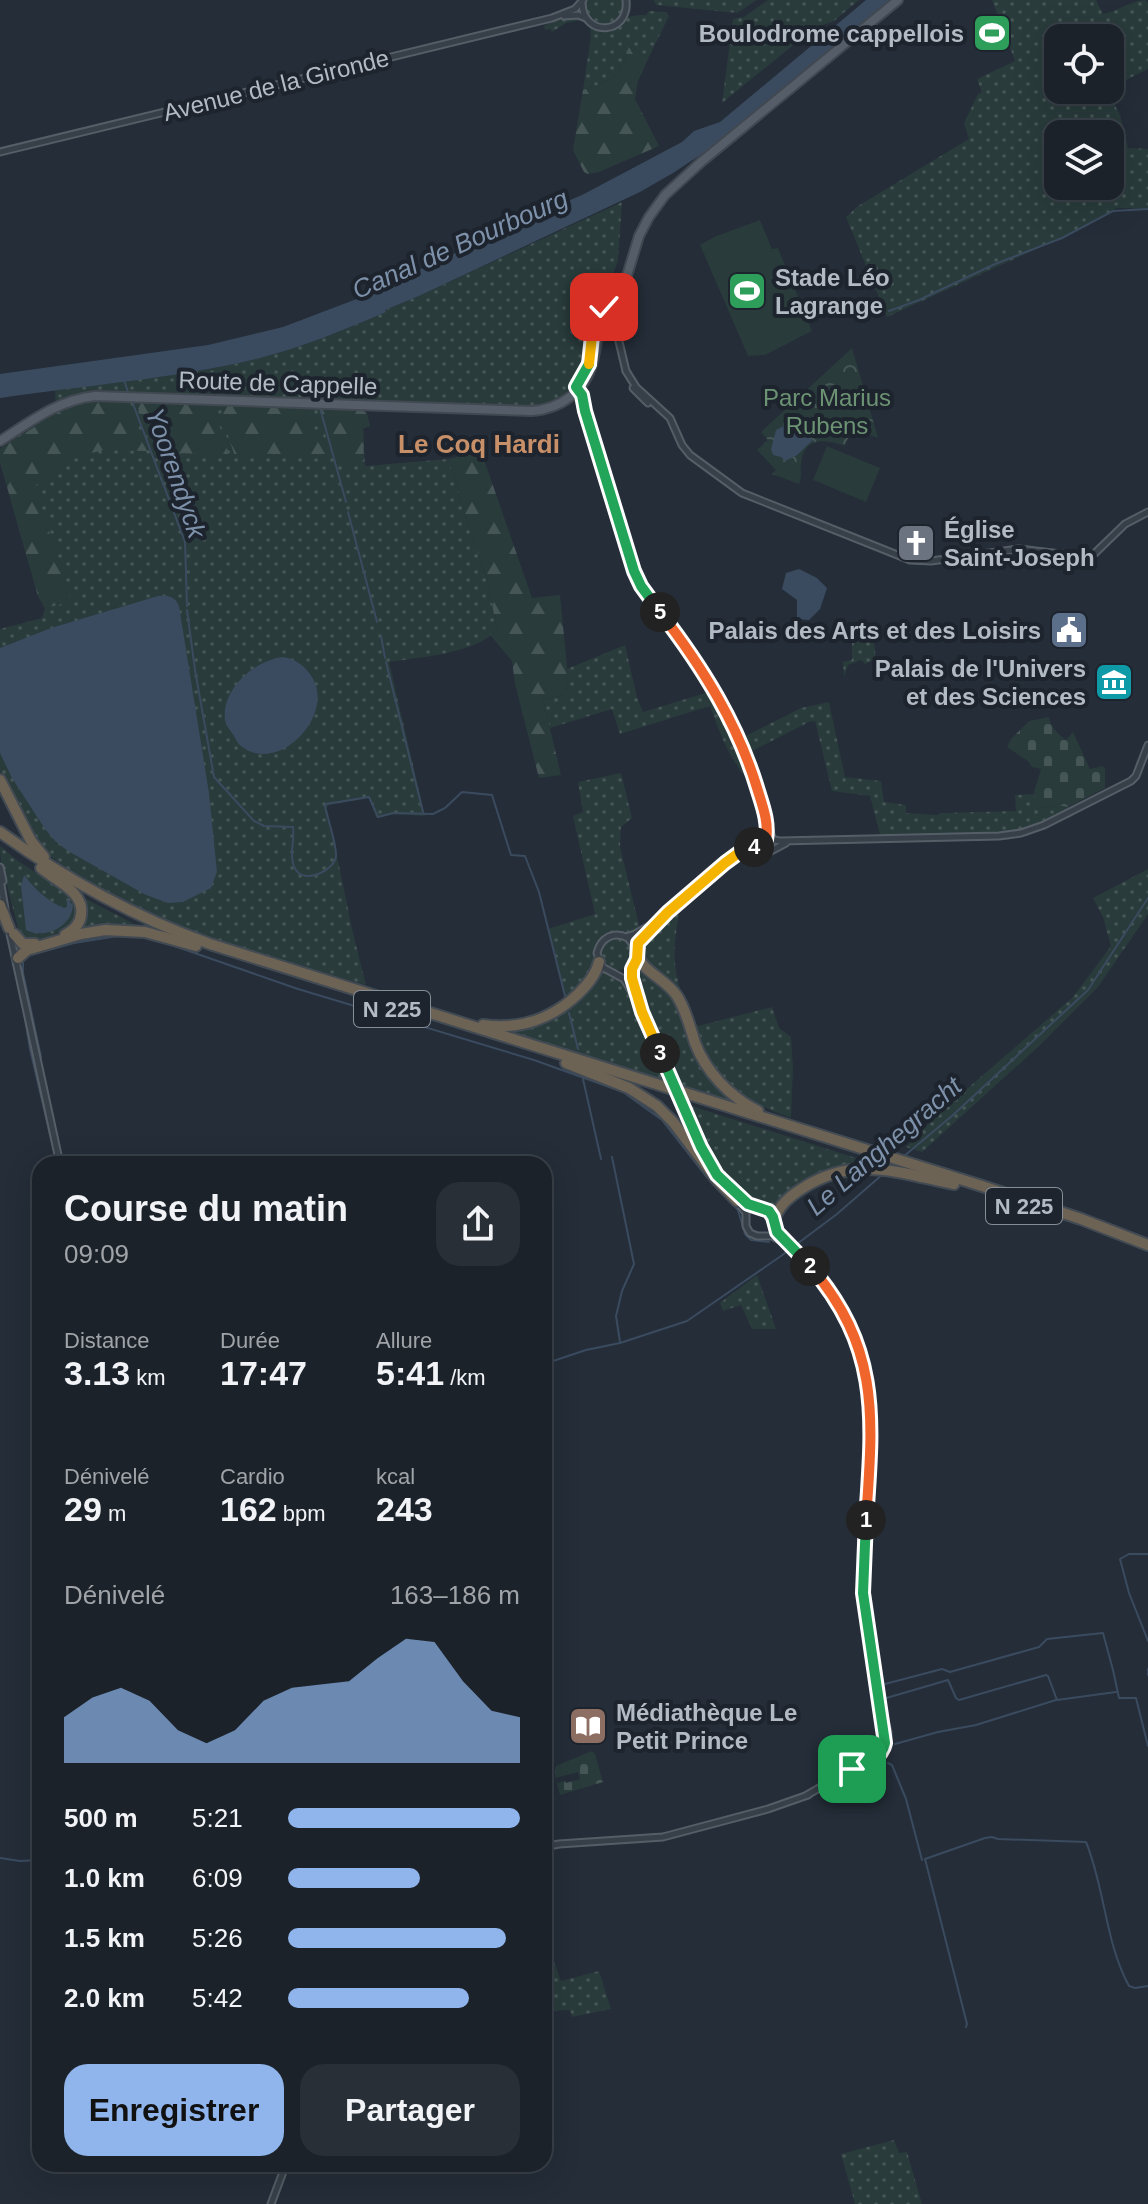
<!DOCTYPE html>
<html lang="fr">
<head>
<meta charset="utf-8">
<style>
  :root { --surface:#1b222a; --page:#282f36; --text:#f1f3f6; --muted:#a0a4a8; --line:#393f47; --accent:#8fb5ec }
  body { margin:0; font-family:Arial,sans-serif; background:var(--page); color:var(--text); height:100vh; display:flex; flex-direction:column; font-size:30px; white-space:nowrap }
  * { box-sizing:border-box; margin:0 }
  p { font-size:26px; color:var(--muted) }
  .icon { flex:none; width:44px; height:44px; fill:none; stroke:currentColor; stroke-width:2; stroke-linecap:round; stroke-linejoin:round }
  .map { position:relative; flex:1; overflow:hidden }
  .panel { position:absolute; left:32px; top:1156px; width:520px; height:1016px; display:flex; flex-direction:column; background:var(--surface); border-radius:24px; box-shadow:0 8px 32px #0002,0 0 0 2px var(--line) }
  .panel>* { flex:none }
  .fabs { position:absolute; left:1044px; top:24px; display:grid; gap:16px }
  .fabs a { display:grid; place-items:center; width:80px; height:80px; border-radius:16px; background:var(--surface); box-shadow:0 8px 32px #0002,0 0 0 2px var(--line); font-size:40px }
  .pin { position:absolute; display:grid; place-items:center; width:68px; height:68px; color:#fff; margin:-34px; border-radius:16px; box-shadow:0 4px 12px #0006 }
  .km { position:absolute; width:40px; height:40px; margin:-20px; border-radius:50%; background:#222; color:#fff; font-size:22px; line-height:40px; text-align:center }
  .round { display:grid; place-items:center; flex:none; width:84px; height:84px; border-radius:24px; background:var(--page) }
  .head { display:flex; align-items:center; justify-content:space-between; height:136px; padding:0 32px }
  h1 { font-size:36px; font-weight:700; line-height:60px }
  .stats { display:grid; grid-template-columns:repeat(3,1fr); gap:12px; height:136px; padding:8px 32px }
  .stats div { display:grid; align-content:center }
  .stats b { font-size:34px; font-weight:700 }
  .stats small { font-size:22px; font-weight:400 }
  .stats p { font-size:22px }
  .chart { height:224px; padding:16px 32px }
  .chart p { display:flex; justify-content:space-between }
  .chart svg { width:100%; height:144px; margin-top:8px; fill:var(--accent); opacity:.7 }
  .primary-button { display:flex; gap:16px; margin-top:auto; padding:16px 32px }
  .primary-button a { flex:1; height:92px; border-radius:24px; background:var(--accent); color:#111; font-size:32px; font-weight:700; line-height:92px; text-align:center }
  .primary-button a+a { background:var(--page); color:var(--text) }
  ul { padding:0 32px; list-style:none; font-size:26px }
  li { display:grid; grid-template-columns:128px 96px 1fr; align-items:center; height:60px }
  li i { height:20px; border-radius:10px; background:var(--accent) }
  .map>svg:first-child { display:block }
</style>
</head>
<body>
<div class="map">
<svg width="1148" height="2204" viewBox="0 0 1148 2204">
  <defs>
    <pattern id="grass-dots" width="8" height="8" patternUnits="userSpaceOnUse" patternTransform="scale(2)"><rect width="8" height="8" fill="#293b3b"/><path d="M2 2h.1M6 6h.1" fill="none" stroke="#465556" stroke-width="1.8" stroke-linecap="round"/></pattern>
    <pattern id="forest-firs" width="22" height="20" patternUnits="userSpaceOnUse" patternTransform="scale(2)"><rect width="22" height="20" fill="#293b3b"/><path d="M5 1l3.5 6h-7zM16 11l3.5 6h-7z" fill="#465556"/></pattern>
    <pattern id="cemetery-stones" width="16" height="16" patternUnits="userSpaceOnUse" patternTransform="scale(2)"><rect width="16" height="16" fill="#293b3b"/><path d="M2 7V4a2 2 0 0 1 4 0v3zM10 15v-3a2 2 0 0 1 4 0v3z" fill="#465556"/></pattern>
    <pattern id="park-crowns" width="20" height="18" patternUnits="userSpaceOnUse" patternTransform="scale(2)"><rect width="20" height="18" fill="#293b3b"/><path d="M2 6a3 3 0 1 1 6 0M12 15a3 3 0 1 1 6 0" fill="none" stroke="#465556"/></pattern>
  </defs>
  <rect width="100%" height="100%" fill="#242d38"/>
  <g fill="url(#grass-dots)" fill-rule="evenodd">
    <path d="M585,0H624L622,15L611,24C593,26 584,17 585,0Z"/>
    <path d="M654,0H757L737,13L656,5Z"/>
    <path d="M768,0H859L834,21L813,29L722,103L733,19L744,17Z"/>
    <path d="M992,0H1096L1103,14C1118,11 1132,0 1146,0L1148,3V69L1110,88V38H1058V90H1107L1120,115L1128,148L1148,149V209L1117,208L1069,234L887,317L846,217L858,206L969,139L964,123L978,94L982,92L977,79L1015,61ZM1058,134H1110V186H1058Z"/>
    <path d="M649,11L666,12L669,16L649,57L629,46C620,76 613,81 583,90L591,36L590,28L580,20L566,23L552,32L550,29L545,30L544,26C552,19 572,13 581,18C590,22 594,30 604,30C616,30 618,23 627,18C632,15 640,15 646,15Z"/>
    <path d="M622,202L618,260L602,305L590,308C589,344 592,365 565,393L574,402L552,413L510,414L508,407L363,403V410L367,414L370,426L363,428L365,466L448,459L458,489L468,526L487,578L497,630C474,654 421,657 389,662L425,816L395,814L376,818L369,798L329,805L327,808L353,933L366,985L212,941L133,907L68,869L45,852L38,843L0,772V629L42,618L45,608L38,596L0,462V449L56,410L55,390C106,383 158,378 209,369C270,358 329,338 385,312V310L419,296Z"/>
    <path d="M873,635L876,659L865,664L861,660L848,665L844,677L843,662L852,660V636Z"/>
    <path d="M625,645L637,697L643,712L712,691L738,740L801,708L829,702L845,777L881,781L884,802L906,805V813L937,815L942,813L1016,811L1015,795L1035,794L1036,809L1058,805L1068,807L1073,816L1029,835L1007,840L882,842L870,796L832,791L815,721L809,722L750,752L755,769L743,774C727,753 719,731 710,706L620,734L612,709L550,728L543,699L566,695L567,669Z"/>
    <path d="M621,773L632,818L621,827L620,847L640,929C613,943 595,913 596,968L566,1000L548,929L595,914L573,816L583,812L578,782Z"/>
    <path d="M0,846L18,861L72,896L77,903L76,920C60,934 43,942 21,939L1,863Z"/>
    <path d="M1148,869V914L1098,987L1038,1047L922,1152L906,1147L938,1114L1073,997L1111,946L1103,917L1093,898Z"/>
    <path d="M82,897L142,928L73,933Z"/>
    <path d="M677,912L679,914C673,950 672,962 683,998L641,959L644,941Z"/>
    <circle cx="617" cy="954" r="16"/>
    <path d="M639,967L671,990L682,1012L694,1047L745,1107L678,1086L641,998L635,974Z"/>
    <path d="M600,971L621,982L629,992L670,1084L493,1030L543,1020Z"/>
    <path d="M772,1007L779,1028L791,1037L793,1068L791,1118C732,1096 719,1086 694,1027Z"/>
    <path d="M688,1105L878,1165L833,1170L775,1208L764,1204H752L735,1189L713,1161Z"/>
    <path d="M757,1275L776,1329H752L741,1305L723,1311L720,1303Z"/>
    <path d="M554,1962L561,1981L599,1971L611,2009L572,2017L570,2010L544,2011V1964Z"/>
    <path d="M894,2140L899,2153L907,2152L922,2204H855L841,2154Z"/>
  </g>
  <g fill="url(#forest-firs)">
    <path d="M629,46L649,57L638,81L635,99L659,146L599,172L588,174L584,172L573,150L583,90C613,81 620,76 629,46Z"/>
    <path d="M99,399L125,401L130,403L147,451L104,450L79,456L37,484L35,489L71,600V602L45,608L38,596L0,462V449L69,405Z"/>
    <path d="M136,402L202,403L217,418L229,455L153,452Z"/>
    <path d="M227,404L310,407L315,432L322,431L329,459L272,456L270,453L266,457L234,454L221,413Z"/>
    <path d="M319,407L359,408L367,414L370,426L363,428L364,460L346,463L334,460Z"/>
    <path d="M481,451L532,598L560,595L567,666L566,695L543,699L561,775L539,778L515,684L512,661L491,636L497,630L487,578L468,526L458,489L448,459Z"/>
  </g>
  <g fill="url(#cemetery-stones)">
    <path d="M1049,717C1049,725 1059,735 1066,740L1073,732L1090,769L1102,766L1105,768V788L1068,807L1058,805L1036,809L1034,792L1041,769L1032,767L1029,762L1007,747L1011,739L1029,721Z"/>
    <path d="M592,1751L595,1754L603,1782L560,1795L557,1783L565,1781L566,1783L580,1779L578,1772L555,1778L556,1766Z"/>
  </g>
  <path fill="url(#park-crowns)" d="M852,348L878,438L852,428L845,446C829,440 807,436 802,458C799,468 803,475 799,484L772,474L776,470L757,450L768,440L761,432Z"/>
  <g fill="#293b3b">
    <path d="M760,220L772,249L778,248L812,331L765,355L748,356L700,245L714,237Z"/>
    <path d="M827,446L880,468L866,502L813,480Z"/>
  </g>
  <g fill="#3b4b5f">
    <path d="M866,0H892L726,138L673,173L640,192L419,296L385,310L386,312C344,330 303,347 260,358C175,379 86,385 0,398V374L208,345L283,327L354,300L462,250L482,239L584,194L682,142L694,131L720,122Z"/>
    <path d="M787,424L796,432L813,440L797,455L785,461L781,457L773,455L771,449L776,430Z"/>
    <path d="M799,569L817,578L827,588L820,609L809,620L797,619V600L782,589L786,573Z"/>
    <path d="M158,596C167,595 175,596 179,606L209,793L217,872L211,888L183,902L168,903L146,895L68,851L55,841L45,829L12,778L0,753V648L51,628Z"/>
    <path d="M283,657C296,659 305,666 312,677C336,715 278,776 241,746C238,744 236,740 234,736C231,731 226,726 225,720C221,689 255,660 283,657Z"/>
    <path d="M24,875C33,887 48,902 64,908L67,907V899L73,905C72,926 46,940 26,930L21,886Z"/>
  </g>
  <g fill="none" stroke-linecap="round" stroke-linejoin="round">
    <g stroke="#3b4b5f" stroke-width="2">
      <path d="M889,311L919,300L995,264L1062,238L1113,211L1148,209"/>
      <path d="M124,380L128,392"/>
      <path d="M132,401L185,542L187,606"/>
      <path d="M320,408L346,502"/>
      <path d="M348,512L377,622"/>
      <path d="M187,610L195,670L214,777L254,821L264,826L293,827C295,840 288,859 296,870C305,884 333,871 336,857C337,845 328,820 325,807L326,804L369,797L378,817L393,813L433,814L445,808L462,792L492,795L511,855L525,856L539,892L565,996"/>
      <path d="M381,636L385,658"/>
      <path d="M386,662L423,812"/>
      <path d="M160,941L298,989L534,1060L623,1092L662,1120L705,1175L738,1210L745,1234L751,1240L769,1242"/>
      <path d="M27,956L74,943L118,936"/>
      <path d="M23,960V973L41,1057"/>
      <path d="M22,1000L30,1049L57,1164"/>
      <path d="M569,1013L578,1049"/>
      <path d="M583,1079L601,1159"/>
      <path d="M612,1157L634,1264L622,1291L616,1316L620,1342"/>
      <path d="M903,1157L953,1115L1088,990L1148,898"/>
      <path d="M544,1364L586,1350L620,1343L687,1321L781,1256L837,1214L883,1174"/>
      <path d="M1148,1554H1129L1120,1559L1129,1593L1148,1641"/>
      <path d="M1148,1669V1675"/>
      <path d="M885,1684L942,1669L950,1672L1039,1647L1047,1639L1103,1633L1113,1670L1119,1698H1136L1148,1746"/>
      <path d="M883,1699L948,1680L956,1698L959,1700L1046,1675L1048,1676L1057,1700L1116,1692"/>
      <path d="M895,1744L938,1732L976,1725L1056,1700"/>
      <path d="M888,1763L892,1765L906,1799L922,1860"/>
      <path d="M843,1779L866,1769L883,1764"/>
      <path d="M0,1858L20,1861L40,1860"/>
      <path d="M966,2027L967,2024L925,1859L985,1838L992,1837L998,1839L1086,1842C1105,1888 1105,1942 1129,1986L1135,1988L1148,1986"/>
    </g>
    <g stroke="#555d66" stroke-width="9">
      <g id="minor">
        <path d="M582,3C583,38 630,35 626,0"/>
        <path d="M564,16L578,15L586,18"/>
        <path d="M0,152L552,18L575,9L583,0"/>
        <path d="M610,319L616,329L626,371"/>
        <path d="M626,371L636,387L670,418L682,445L690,455L742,493L910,560L931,561L1019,549L1086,557L1093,555L1125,524L1148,512"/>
        <path d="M576,388L582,396L585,411L637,578L703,671L727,712L752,771L769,830L773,839"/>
        <path d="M633,388L648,403"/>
        <path d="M755,848L771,851L786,843"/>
        <path d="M0,867L3,881"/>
        <path d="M0,879L5,909"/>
        <path d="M652,927L638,943L637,959L632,969L631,975L642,1012L669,1075"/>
        <path d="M10,934L60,1164"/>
        <path d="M626,937L635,934L651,925L733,857L761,844L768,839L780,841L999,836L1021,833L1044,825L1131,781L1136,776L1148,745"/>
        <path d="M633,994L624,979L602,967L597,953C601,937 614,931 628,938L637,950"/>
        <path d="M684,1110L708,1161"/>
        <path d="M738,1196L750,1205L770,1212C775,1220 774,1227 779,1234C787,1246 799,1255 809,1265C830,1289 848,1317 858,1348C885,1424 863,1504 862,1583C862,1633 876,1684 888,1732V1747L879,1760L852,1769L807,1795"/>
        <path d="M737,1201L746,1213V1226L750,1233L757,1236H772L785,1243"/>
        <path d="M544,1847L559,1844L663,1837L768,1809L808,1795"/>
        <path d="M271,2204L286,2164"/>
      </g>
    </g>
    <g stroke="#414851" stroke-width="12">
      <g id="major">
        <path d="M609,317L623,289L639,236L649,217L665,195L701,162L898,0"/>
        <path d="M592,345C592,336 588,323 588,318C589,308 597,310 604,307C608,306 611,302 614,298"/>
        <path d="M0,441C30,422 58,400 95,396L531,411C561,409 586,391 593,361C596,350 596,340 601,330"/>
      </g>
    </g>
    <g stroke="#424a53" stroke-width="14">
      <g id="highway">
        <path d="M0,780L31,841L44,857"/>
        <path d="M0,832C65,879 135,917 210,944L982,1186L1081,1219L1148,1245"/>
        <path d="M41,868C56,881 85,892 81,915C80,925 73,930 65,935"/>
        <path d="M0,905L9,928"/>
        <path d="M14,934L23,944H35"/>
        <path d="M637,956C645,973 667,980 677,996C686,1010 690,1027 695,1043C706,1072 730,1097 758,1111"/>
        <path d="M18,958L27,950L81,934L105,930L145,932L196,946"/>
        <path d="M483,1025C519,1030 552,1019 578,994C587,985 596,975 599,962"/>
        <path d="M566,1063L629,1088L657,1106L673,1122L717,1180L737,1201"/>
        <path d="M774,1220C779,1205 790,1196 803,1188C855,1155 899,1173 954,1184"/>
      </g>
    </g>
    <use href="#minor" stroke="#373f48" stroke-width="5"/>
    <use href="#major" stroke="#555e68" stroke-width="8"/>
    <use href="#highway" stroke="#6d6355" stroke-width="10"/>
    <g stroke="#555d66" stroke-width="9" stroke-linecap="butt">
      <path id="minor-bridge" d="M669,1075L684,1110"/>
    </g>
    <use href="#minor-bridge" stroke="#373f48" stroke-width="5"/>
  </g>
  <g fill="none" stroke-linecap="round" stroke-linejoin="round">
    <g stroke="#fff" stroke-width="16">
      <path id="split-1" d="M852,1769C867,1764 881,1760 885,1743L863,1593L866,1520"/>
    </g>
    <g stroke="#fff" stroke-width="16">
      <path id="split-2" d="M810,1266C881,1349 873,1418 866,1520"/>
    </g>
    <g stroke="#fff" stroke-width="16">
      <path id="split-3" d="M660,1053L701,1147L717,1175L748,1204L769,1211L773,1217L777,1232L810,1266"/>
    </g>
    <g stroke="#fff" stroke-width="16">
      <path id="split-4" d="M660,1053L642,1012L632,978V969L637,959L638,943L668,912L725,863L740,852L754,847"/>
    </g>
    <g stroke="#fff" stroke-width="16">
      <path id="split-5" d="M660,612C703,668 738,724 758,791C763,807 769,823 766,840L754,847"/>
    </g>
    <g stroke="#fff" stroke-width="16">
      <path id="split-6" d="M589,364L576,387L582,395L585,411L634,571L641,586L660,612"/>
    </g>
    <g stroke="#fff" stroke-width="16">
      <path id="split-7" d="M589,364L592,336L588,316L594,309L604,307"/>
    </g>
    <use href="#split-1" stroke="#22a559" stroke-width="10"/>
    <use href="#split-2" stroke="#f0652b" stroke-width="10"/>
    <use href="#split-3" stroke="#22a559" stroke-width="10"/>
    <use href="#split-4" stroke="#f5b400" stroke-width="10"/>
    <use href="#split-5" stroke="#f0652b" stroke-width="10"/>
    <use href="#split-6" stroke="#22a559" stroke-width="10"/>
    <use href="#split-7" stroke="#f5b400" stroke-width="10"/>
  </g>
  <defs>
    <g id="stadium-square" transform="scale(2)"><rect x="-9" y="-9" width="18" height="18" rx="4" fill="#2e9e5b" stroke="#1d242d"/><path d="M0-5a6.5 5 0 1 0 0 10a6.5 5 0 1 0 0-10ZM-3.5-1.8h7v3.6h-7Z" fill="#fff"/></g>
    <g id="church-square" transform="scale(2)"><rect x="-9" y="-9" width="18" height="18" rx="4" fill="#6b7280" stroke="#1d242d"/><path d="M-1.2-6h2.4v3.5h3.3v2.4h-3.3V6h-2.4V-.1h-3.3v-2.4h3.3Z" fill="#fff"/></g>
    <g id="civic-square" transform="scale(2)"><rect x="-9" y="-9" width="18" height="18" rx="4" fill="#5c6f8a" stroke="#1d242d"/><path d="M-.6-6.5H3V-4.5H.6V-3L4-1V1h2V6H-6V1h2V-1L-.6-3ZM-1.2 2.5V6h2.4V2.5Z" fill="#fff"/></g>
    <g id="museum-square" transform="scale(2)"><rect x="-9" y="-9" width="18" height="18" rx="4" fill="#0f9aa8" stroke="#1d242d"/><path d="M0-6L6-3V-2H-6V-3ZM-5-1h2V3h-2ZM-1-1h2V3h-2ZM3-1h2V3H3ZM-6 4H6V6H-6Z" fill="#fff"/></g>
    <g id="library-square" transform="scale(2)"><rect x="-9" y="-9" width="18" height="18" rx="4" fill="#8d6e63" stroke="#1d242d"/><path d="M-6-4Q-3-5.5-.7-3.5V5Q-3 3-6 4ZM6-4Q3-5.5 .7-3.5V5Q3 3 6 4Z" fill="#fff"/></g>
  </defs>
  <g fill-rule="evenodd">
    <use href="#stadium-square" x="992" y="33"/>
    <use href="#stadium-square" x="747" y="291"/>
    <use href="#church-square" x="916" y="543"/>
    <use href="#civic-square" x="1069" y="630"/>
    <use href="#museum-square" x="1114" y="682"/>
    <use href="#library-square" x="588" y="1726"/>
  </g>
  <g text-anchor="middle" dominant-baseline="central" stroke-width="8" stroke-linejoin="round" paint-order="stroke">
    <g fill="#1d242d" stroke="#858d97" stroke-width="2">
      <rect x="354" y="991" width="76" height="36" rx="6"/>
      <rect x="986" y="1188" width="76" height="36" rx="6"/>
    </g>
    <g font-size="22" font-weight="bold" fill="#b2bac4">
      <text x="392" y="1009">N 225</text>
      <text x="1024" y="1206">N 225</text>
    </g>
    <g font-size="24" font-weight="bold" fill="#b2bac4" stroke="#1d242d" text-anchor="end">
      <text x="964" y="33">Boulodrome cappellois</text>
      <text x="775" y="277" text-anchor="start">Stade Léo<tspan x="775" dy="28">Lagrange</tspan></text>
      <text x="944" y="529" text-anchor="start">Église<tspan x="944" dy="28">Saint-Joseph</tspan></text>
      <text x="1041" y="630">Palais des Arts et des Loisirs</text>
      <text x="1086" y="668">Palais de l'Univers<tspan x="1086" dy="28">et des Sciences</tspan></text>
      <text x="616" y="1712" text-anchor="start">Médiathèque Le<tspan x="616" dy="28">Petit Prince</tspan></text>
    </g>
    <g font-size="24" fill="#b2bac4" stroke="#1d242d">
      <text transform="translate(276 85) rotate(-14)">Avenue de la Gironde</text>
      <text transform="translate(278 383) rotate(2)">Route de Cappelle</text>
    </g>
    <g font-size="24" fill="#6c9374" stroke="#1d242d">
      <text x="827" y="397">Parc Marius<tspan x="827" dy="28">Rubens</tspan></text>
    </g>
    <g font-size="26" font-style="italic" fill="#7d91aa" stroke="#1d242d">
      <text transform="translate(460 244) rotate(-24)">Canal de Bourbourg</text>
      <text transform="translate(176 473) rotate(71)">Yoorendyck</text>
      <text transform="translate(884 1146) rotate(-41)">Le Langhegracht</text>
    </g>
    <g font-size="26" font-weight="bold" fill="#c89069" stroke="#1d242d">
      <text x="479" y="444">Le Coq Hardi</text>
    </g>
  </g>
</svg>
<div class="fabs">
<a><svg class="icon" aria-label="locate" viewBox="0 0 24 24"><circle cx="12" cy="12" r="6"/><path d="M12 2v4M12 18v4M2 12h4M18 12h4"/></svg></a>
<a><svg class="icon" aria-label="layers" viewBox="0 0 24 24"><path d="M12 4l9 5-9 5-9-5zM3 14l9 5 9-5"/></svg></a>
</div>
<div class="pin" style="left:852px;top:1769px;background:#1e9e55"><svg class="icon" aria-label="arrive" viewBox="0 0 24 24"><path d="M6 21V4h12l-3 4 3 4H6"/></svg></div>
<div class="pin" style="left:604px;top:307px;background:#d93025"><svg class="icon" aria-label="check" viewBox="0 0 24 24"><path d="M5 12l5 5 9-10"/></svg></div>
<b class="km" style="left:866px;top:1520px">1</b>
<b class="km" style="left:810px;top:1266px">2</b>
<b class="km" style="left:660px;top:1053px">3</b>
<b class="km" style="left:754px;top:847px">4</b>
<b class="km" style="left:660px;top:612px">5</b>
<section class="panel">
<div class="head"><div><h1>Course du matin</h1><p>09:09</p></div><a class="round"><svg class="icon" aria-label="share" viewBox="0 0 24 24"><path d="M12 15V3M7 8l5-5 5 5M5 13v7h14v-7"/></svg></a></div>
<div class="stats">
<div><p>Distance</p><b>3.13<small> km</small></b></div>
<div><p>Durée</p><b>17:47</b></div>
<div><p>Allure</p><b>5:41<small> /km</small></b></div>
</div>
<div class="stats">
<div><p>Dénivelé</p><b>29<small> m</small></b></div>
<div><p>Cardio</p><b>162<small> bpm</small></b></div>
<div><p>kcal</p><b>243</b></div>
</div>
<div class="chart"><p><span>Dénivelé</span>163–186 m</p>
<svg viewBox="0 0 160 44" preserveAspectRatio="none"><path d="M0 44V30L10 24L20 21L30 25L40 34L50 38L60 34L70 25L80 21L90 20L100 19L110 12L120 6L130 7L140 19L150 28L160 30V44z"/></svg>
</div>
<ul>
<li><b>500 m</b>5:21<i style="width:100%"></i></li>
<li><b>1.0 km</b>6:09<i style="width:57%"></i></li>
<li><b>1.5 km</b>5:26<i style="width:94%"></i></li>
<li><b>2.0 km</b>5:42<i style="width:78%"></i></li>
</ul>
<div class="primary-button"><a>Enregistrer</a><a>Partager</a></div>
</section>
</div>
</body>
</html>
